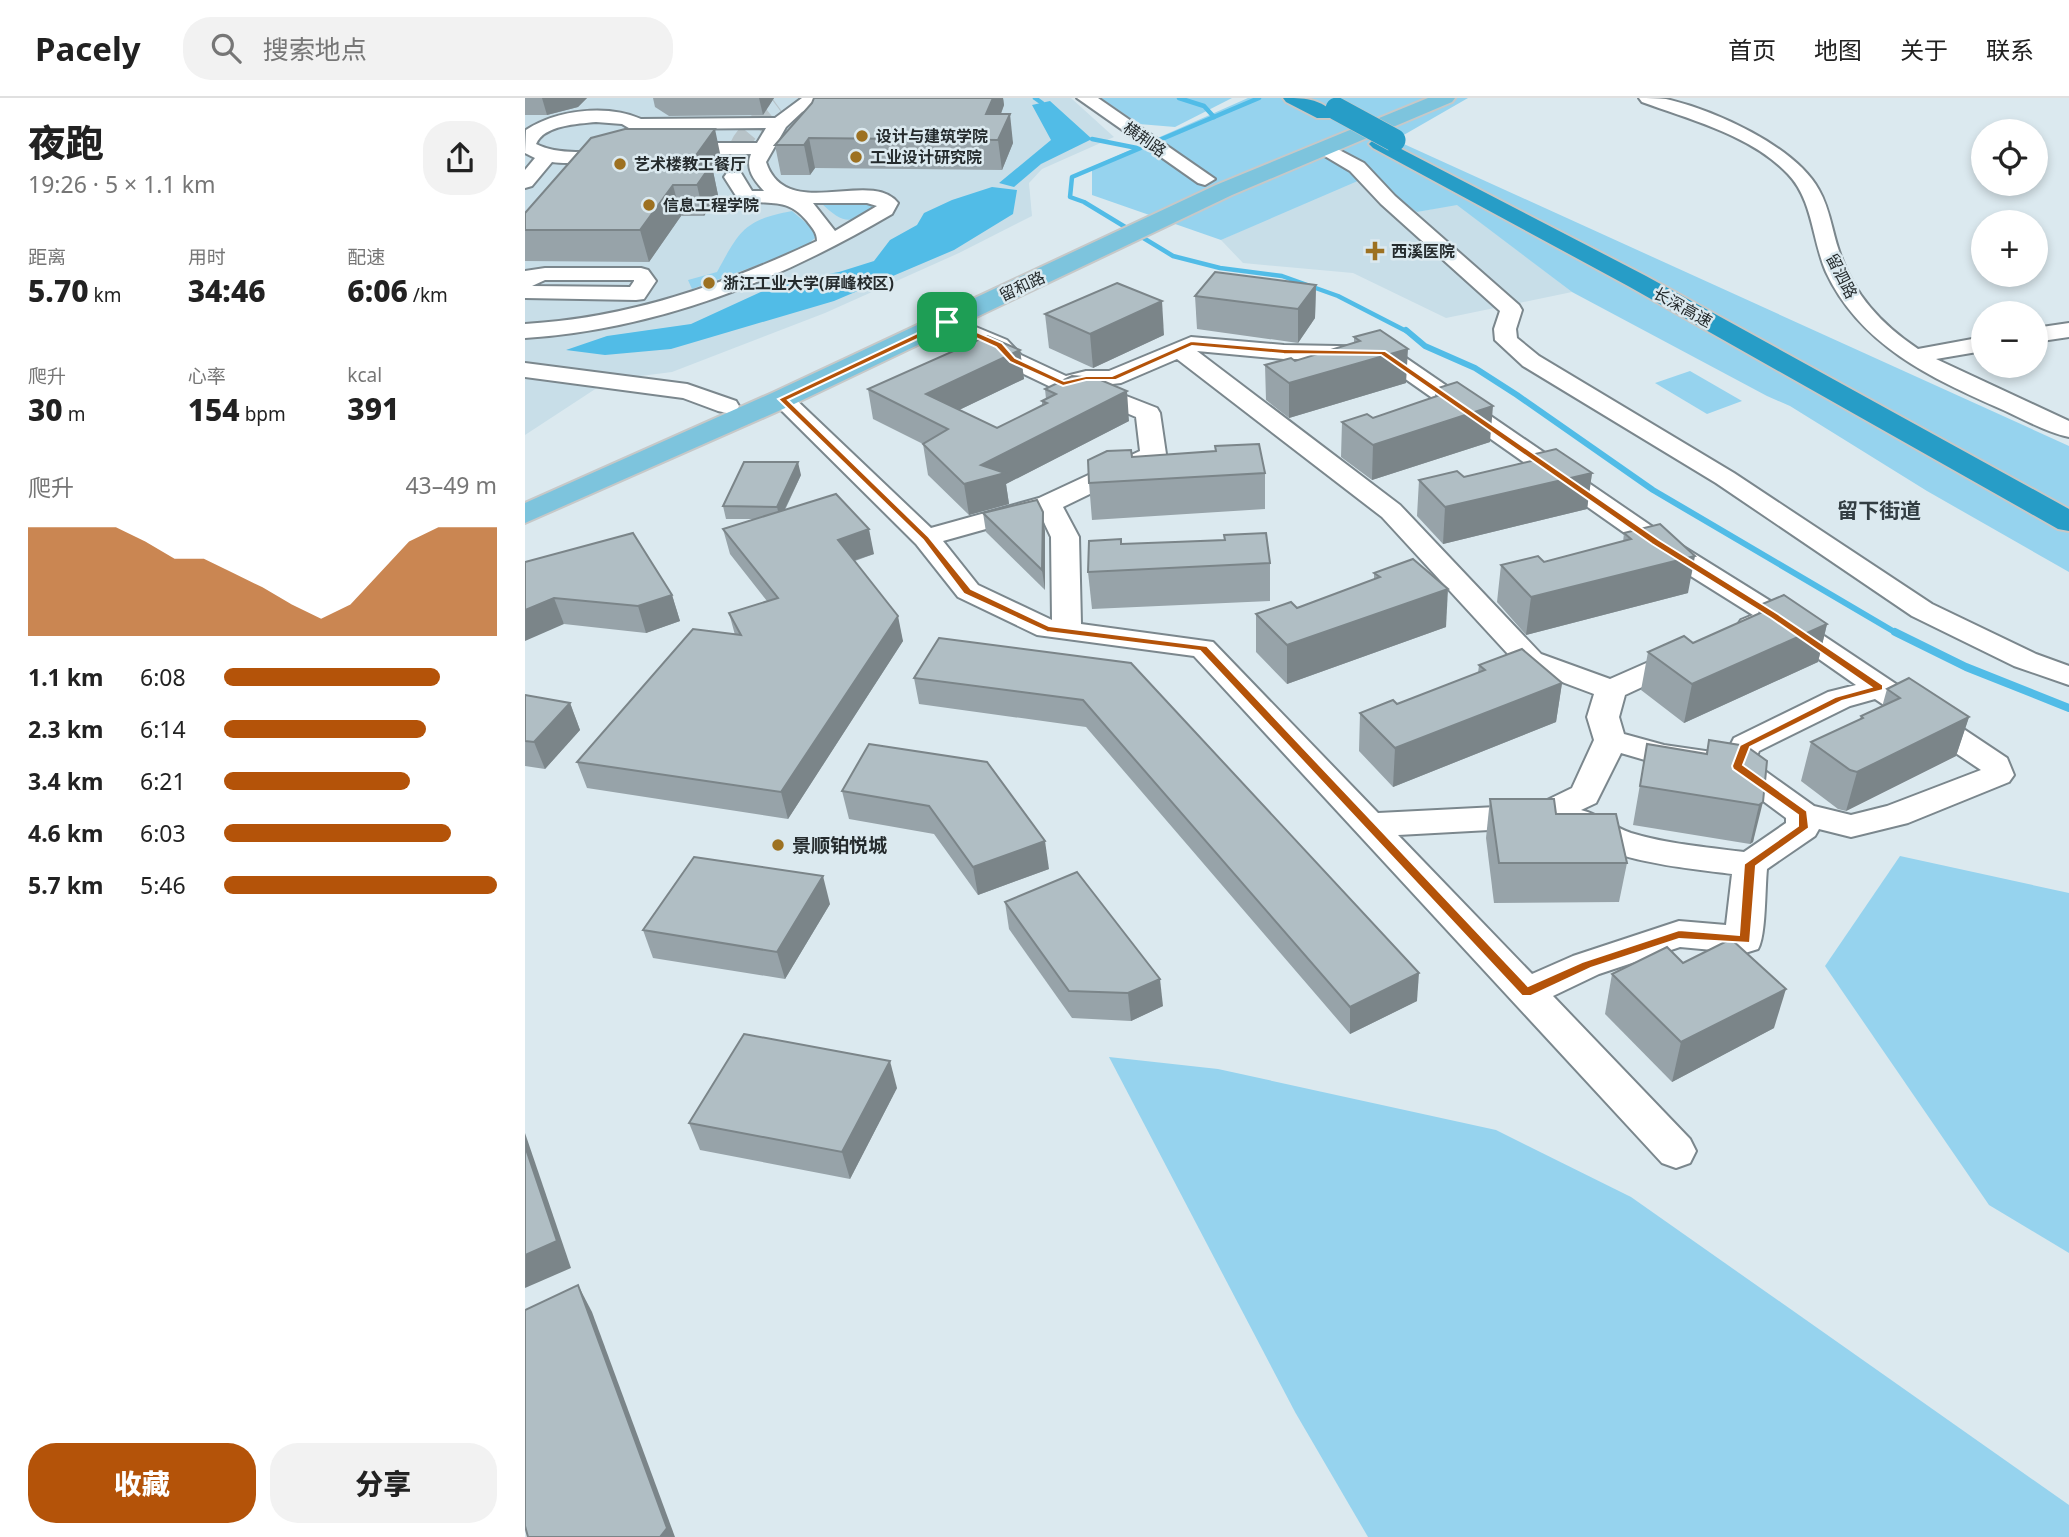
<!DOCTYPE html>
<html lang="zh">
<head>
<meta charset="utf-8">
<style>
  :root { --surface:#fff; --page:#f2f2f2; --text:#222; --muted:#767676; --line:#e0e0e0; --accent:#b45309 }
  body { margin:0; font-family:"Noto Sans","Noto Sans SC",sans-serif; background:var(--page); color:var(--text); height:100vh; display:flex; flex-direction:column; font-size:26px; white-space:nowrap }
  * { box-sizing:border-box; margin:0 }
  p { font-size:23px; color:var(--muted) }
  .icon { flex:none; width:38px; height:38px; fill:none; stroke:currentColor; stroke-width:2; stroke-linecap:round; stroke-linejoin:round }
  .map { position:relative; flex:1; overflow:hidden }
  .drawer { display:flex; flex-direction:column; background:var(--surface); width:525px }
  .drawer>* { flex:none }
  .fabs { position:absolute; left:1446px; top:21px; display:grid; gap:14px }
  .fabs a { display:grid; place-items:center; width:77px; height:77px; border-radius:50%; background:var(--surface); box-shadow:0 4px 10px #0003; font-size:35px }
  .pin { position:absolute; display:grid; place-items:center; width:60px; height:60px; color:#fff; margin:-30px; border-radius:14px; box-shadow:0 4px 10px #0006 }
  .round { display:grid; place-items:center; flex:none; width:74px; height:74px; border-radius:28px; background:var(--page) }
  .head { display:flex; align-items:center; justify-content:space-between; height:119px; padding:0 28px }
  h1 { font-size:38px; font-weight:800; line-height:52px }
  .metrics { display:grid; grid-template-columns:repeat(3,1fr); gap:10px; height:119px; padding:7px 28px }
  .metrics div { display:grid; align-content:center }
  .metrics b { font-size:30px; font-weight:800 }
  .metrics small { font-size:19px; font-weight:400 }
  .metrics p { font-size:19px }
  .chart { height:196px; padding:14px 28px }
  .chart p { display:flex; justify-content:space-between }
  .chart svg { width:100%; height:126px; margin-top:7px; fill:var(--accent); opacity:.7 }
  .primary-button { display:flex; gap:14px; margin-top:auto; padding:14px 28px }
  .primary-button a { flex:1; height:80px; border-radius:28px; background:var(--accent); color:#fff; font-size:28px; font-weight:800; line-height:80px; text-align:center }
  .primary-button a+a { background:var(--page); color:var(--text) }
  ul { padding:0 28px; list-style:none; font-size:23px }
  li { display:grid; grid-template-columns:112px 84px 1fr; align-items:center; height:52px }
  li i { height:18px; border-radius:9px; background:var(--accent) }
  header { display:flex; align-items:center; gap:42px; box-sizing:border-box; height:98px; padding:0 35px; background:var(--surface); border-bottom:2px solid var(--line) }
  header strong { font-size:33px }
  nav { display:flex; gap:38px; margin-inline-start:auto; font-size:24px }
  .search { width:490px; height:63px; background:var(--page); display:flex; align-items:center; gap:18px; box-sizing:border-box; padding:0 24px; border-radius:28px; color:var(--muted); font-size:26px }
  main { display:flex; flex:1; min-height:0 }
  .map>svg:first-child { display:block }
</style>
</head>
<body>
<header>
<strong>Pacely</strong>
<div class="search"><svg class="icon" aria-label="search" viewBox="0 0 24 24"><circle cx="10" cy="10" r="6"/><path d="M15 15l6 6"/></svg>搜索地点</div>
<nav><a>首页</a><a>地图</a><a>关于</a><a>联系</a></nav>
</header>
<main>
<section class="drawer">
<div class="head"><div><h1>夜跑</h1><p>19:26 · 5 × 1.1 km</p></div><a class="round"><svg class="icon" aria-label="share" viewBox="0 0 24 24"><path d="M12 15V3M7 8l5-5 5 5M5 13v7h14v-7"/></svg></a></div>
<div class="metrics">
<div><p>距离</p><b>5.70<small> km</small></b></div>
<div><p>用时</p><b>34:46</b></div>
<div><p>配速</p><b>6:06<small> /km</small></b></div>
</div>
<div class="metrics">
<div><p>爬升</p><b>30<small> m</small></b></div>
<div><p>心率</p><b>154<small> bpm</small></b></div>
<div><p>kcal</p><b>391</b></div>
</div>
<div class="chart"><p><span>爬升</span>43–49 m</p>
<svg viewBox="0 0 160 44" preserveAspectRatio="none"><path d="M0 44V6L10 6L20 6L30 6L40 11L50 17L60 17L70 22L80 27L90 33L100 38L110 33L120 22L130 11L140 6L150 6L160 6V44z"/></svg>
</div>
<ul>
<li><b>1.1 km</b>6:08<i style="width:79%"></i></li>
<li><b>2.3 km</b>6:14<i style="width:74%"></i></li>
<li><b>3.4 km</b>6:21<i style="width:68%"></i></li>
<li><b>4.6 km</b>6:03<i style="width:83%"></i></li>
<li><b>5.7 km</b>5:46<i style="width:100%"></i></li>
</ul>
<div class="primary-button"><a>收藏</a><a>分享</a></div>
</section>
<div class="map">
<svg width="1544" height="1439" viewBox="0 0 1544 1439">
  <rect width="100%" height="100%" fill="#dbe9ef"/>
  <g fill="#c8dee8">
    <path d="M0,0H546L589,39L517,71L504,85L507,118L434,155L300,215L147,274L84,282L0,337Z"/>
    <path d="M843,75L892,114L932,106L1047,194L921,220L828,175L718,165L696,142Z"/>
  </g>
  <g fill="#96d3ee">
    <path d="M576,0H707L650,29L614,26Z"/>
    <path d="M723,0H943L870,42L1544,348V474L1402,393L1265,308L1242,298L1047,194L932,107L892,114L842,79L696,142L567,97V69Z"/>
    <path d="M300,101L355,106C327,125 321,129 296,105Z"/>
    <path d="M267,113L294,136L279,150L167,191L163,182L192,174C215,132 219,122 267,113Z"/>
    <path d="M1165,273L1217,303L1182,316L1130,285Z"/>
    <path d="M1375,758L1544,795V1155L1464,1107L1300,868Z"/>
    <path d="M584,959L693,971L971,1032L1106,1099L1544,1407V1439H843L770,1314Z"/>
  </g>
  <g fill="#51bce7">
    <path d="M525,3L567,41L516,66L489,89L474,85L526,42L507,7Z"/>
    <path d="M467,89L492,92L488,116L429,152L309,203L146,251L80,257L41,252L82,238L166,226L240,192L270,182L314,174L349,163L365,142L392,127L399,115L427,102Z"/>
  </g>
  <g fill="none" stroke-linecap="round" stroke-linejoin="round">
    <g stroke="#51bce7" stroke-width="4.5">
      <path d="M510,0L517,5"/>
      <path d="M654,0L679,8L689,19"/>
      <path d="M734,0L547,79L545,99L559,104L648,158L695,170L757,178L813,198L883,234"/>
      <path d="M567,41L612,50"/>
    </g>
    <path stroke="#51bce7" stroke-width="6" d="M881,232L900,248L950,270L992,297L1128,392L1373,536"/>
    <path stroke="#51bce7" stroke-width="8" d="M1370,534L1441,569L1544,610"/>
    <path stroke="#b7c3c8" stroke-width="19" stroke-dasharray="19 10" stroke-linecap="butt" d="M209,79C204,47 230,25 253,8"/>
    <g stroke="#7b878d" stroke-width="4">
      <g id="minor">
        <path d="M277,0H301L277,14L261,29L241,64C261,125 346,70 373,105L367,116C253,183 133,231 0,240V226C104,220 198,187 292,143C292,134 287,130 282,123C261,97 242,109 213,101L199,79L202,75H216L227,93H239C229,82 220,71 226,56L148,57L139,51L148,45H232L241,30L126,31C119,61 53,68 27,64L7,88L0,90V72L10,60L0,55L1,32C31,12 82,6 116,21L250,20ZM71,24L97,26L109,33C91,57 36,59 11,46C19,27 52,26 71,24ZM288,105H342L352,108L310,133Z"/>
        <path d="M552,0H573L690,81L680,87L673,85Z"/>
        <path d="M1114,0C1123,0 1133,0 1141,1C1189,12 1270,48 1294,92C1305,111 1307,133 1314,153C1328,196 1356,226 1393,251L1458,239V253L1411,261L1544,323V339C1521,334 1498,321 1476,311C1406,280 1335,247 1301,174C1287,142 1288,102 1263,76C1226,37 1166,22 1117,4Z"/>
        <path d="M799,44L839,65L870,98L994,207L997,212L991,231L992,240L1014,258L1209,375L1407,506L1511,556L1544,568V587L1489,568L1387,518L1191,385L998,268L970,242L969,231L975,213L856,106L825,73L793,54L790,50L793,46Z"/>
        <path d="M20,170H116L123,172L131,183L119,201L111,202L0,200V173ZM20,182H109V183L105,189L7,188Z"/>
        <path d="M422,217L482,242L496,257L541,278L561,273H584L666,239L759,247L865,249L1141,438L1260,512L1482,660L1489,677L1484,684L1383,725L1326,739L1294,731L1290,738L1242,771C1240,790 1241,838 1233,851L1220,855L1155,849L1074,876L1028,898L1165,1041L1171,1053L1165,1065L1151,1070L1137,1065L669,558L512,537L433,499L391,446L245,301L249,296L257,294L265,296L406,430L514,400L615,353L611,319L580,306L561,307L534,302L528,290L480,267L466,252L414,229L411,224L414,219ZM672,253L759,261H852L1121,450L1228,517L1216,522L1212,528L1216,534L1226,537L1248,529L1331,587L1303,594L1209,640L1201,656L1139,647L1099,636L1094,619L1100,597L1171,564L1176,558L1171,552L1161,549L1151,552L1085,581L1016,556L875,407ZM652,261L857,419L994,568L1069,596L1062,619L1069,642L1047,690L1012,707L853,715L688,544L556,526L554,439L538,409L637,361L641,356L635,315L632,310L591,294L561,293L552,290L596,285ZM515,416L526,439L527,522L453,487L418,443ZM1350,601L1456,672L1362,708L1326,717L1289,708L1229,665L1234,653L1325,608ZM1096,655L1137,667L1203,677L1261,720V725L1219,754C1181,749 1142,746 1106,735C1088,729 1074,716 1056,712L1071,705ZM1043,719L1040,723C1065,763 1163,770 1207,776L1201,827L1154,823L1048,858L1007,876L873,737L1018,729Z"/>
        <path d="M1544,225V239L1510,244V230Z"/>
        <path d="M0,265L162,286L211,303L214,308L211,313L202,315L193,313L158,300L0,279Z"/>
      </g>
    </g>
    <g stroke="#c6c8c8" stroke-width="4">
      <path id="major" d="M903,0H930L927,4L707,97L267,307L0,425V405L247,295L691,87Z"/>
    </g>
    <g stroke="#c6c8c8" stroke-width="4">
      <g id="highway">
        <path d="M758,0C777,0 796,0 809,16L806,20H792L761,4Z"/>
        <path d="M855,40L1121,178L1544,411V433L1533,431L1103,188L848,50L844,46L848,42Z"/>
      </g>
    </g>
    <use href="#minor" fill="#fff" fill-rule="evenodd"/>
    <use href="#major" fill="#7dc4dd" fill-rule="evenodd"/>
    <use href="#highway" fill="#279dc7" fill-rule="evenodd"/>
    <g stroke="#c6c8c8" stroke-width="24" stroke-linecap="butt">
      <path id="highway-bridge" d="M812,11L869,42"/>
    </g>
    <use href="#highway-bridge" stroke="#279dc7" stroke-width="23"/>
  </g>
  <g fill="#97a3a9">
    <path d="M0,0H62L53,9L22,17H0Z"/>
    <path d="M128,0H249L238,17L144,18L130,9Z"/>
    <path d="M289,0H478L479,7L476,16L488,45L477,72L290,70L285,77H256L250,47L287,5Z"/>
    <path d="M196,60L188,73L193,97L179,118H156L124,164L0,163V115Z"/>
    <path d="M791,187L790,220L773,245L672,231L670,198Z"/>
    <path d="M520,216L639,237L568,270L524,250Z"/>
    <path d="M855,232L881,285L764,320L741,302L740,267L770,263L829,245V239Z"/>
    <path d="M495,252L499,281L434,312L472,330L517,308V303L521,301L520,291L604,323L481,386L484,406L444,417L403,377L398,346L348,321L343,291Z"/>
    <path d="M932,284L965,344L847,382L816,359L817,324L848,320L910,299V291Z"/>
    <path d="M690,348L740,375V411L567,422L564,385L607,359L690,354Z"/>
    <path d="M1010,356L1067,375L1062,411L918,446L892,418L894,382L939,379L1009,362Z"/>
    <path d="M276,377L260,412L349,456L330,463L378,543L263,721L62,690L52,664L210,537L204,515L242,503L205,456L198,431L229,421H201L198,408Z"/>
    <path d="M458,415L520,433V492L461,434Z"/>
    <path d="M1099,435L1163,495L1001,537L972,504L976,467L1019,464L1098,444Z"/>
    <path d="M596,446L745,465V503L567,511L563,474Z"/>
    <path d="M0,464L147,497L155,523L121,535L39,526Z"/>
    <path d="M849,475L921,529L762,586L731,554V516L772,510L849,481Z"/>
    <path d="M1235,507L1302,526L1293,564L1159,625L1116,592L1123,554L1168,545L1233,516Z"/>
    <path d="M606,565L892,903L825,936L561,629L394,606L389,580Z"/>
    <path d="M954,567L1037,585L1031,624L868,689L834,653L835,615L872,606L953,575Z"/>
    <path d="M1362,591L1444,619L1431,658L1321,713L1313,711L1276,683L1286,644L1335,621L1336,618L1357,609Z"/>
    <path d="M0,597L45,605L55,632L20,671L0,668Z"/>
    <path d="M1184,642L1242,663L1228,744L1225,746L1108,727L1122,646L1181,656Z"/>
    <path d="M344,646L524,771L453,797L409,736L324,721L317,693Z"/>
    <path d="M965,701L1031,716L1102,765L1094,804L969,805L961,740Z"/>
    <path d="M480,804L638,908L606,923L547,920L484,831Z"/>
    <path d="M305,806L260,881L128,860L118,832Z"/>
    <path d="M1158,865L1249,930L1147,984L1080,916L1087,876Z"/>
    <path d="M372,990L325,1081L175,1052L164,1025Z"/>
  </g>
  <g fill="#7b8589">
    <path d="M17,0H62L53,9L22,17Z"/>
    <path d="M234,0H249L238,17Z"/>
    <path d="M468,0H478L479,7L466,42L461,16Z"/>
    <path d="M485,16L488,45L477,72L473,42Z"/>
    <path d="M190,31L196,60L188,73L193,97L179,118L172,87L164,67Z"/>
    <path d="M284,40L290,70L285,77L279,47Z"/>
    <path d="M148,87L156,118L124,164L115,132Z"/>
    <path d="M791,187L790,220L773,245V211Z"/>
    <path d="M637,203L639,237L568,270L565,236Z"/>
    <path d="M883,251L881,285L764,320V285Z"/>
    <path d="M495,252L499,281L409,324L401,296Z"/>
    <path d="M602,293L604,323L481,386L484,406L444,417L439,386L456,367Z"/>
    <path d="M968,308L965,344L847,382L848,347Z"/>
    <path d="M273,364L276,377L255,421L252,409Z"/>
    <path d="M1067,375L1062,411L918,446L920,409Z"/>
    <path d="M518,414L520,433V492L517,472Z"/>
    <path d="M344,431L349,456L318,466L313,442Z"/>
    <path d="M1170,458L1163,495L1001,537L1006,499Z"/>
    <path d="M923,491L921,529L762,586V547Z"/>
    <path d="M147,497L155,523L121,535L113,508Z"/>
    <path d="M29,500L39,526L0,543V512Z"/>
    <path d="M373,518L378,543L263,721L256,694Z"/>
    <path d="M1302,526L1293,564L1159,625L1167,586Z"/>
    <path d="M1037,585L1031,624L868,689L870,650Z"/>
    <path d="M45,605L55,632L20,671L9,644Z"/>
    <path d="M1444,619L1431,658L1321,713L1332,674Z"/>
    <path d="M1238,704L1228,744L1225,746L1234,707Z"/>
    <path d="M520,743L524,771L453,797L448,769Z"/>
    <path d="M298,778L305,806L260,881L252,854Z"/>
    <path d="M894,875L892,903L825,936V909Z"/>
    <path d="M635,881L638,908L606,923L603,895Z"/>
    <path d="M1261,891L1249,930L1147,984L1156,944Z"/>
    <path d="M365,963L372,990L325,1081L317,1054Z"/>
    <path d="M0,1035L46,1170L0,1190Z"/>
    <path d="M53,1187L67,1214L150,1439H135Z"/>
  </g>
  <g fill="#b0bec4" stroke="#7b8589" stroke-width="2">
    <path d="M289,0H468L461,16H485L473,42L284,40L279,47H250L287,5Z"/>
    <path d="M100,31H190L164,67H186L172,87H148L115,132H0V115L66,40Z"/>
    <path d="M690,174L791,187L773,211L670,198Z"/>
    <path d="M592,185L637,203L565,236L520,216Z"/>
    <path d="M855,232L883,251L764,285L740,267L766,260L770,263L835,243L829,239Z"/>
    <path d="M462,238L495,252L401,296L472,330L522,305L517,303L531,296L520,291L547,278L571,280L602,293L456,367L480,375L439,386L398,346L423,331L343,291Z"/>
    <path d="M932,284L968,308L848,347L817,324L842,316L848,320L918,296L910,291Z"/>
    <path d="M734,346L740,375L564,385L563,362L582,353L606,352L607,359L691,353L690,348Z"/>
    <path d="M1031,351L1067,375L920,409L894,382L932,373L939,379L1015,361L1010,356Z"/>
    <path d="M219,364H273L252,409L198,408Z"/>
    <path d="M311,396L344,431L313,442L373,518L256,694L52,664L168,531L216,537L204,515L253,500L198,431Z"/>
    <path d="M512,402L518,414L517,472L458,415Z"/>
    <path d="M1135,426L1170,458L1006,499L976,467L1013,458L1019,464L1106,441L1099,435Z"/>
    <path d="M108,435L147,497L113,508L29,500L0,512V464Z"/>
    <path d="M741,435L745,465L563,474L564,443L596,441V446L650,444L700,442L699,437Z"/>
    <path d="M888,461L923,491L762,547L731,516L766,504L772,510L855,479L849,475Z"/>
    <path d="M1259,497L1302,526L1167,586L1123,554L1159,538L1168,545L1242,512L1235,507Z"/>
    <path d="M414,540L606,565L894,875L825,909L558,602L389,580Z"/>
    <path d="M997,551L1037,585L870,650L835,615L868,602L872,606L960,572L954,567Z"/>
    <path d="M1384,580L1444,619L1332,674L1325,672L1286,644L1338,620L1336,618L1375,600L1362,591Z"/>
    <path d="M0,597L45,605L9,644L0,643Z"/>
    <path d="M1184,642L1221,648L1242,663L1238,704L1234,707L1115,688L1122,646L1182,656Z"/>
    <path d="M344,646L462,664L520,743L448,769L404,708L317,693Z"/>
    <path d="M965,701H1029L1031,716H1091L1102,765H974Z"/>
    <path d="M169,759L298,778L252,854L118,832Z"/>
    <path d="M552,774L635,881L603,895L544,893L480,804Z"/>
    <path d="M1206,841L1261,891L1156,944L1087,876L1142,849L1158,865Z"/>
    <path d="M219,936L365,963L317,1054L164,1025Z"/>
    <path d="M0,1048L32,1143L0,1157Z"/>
    <path d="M53,1187L142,1430L135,1439H3L0,1428V1212Z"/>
  </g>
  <path fill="#b45309" stroke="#fff" stroke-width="2" fill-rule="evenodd" d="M422,221L477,245L490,260L539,283L561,278H587L666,243L759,251L860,253L1134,442L1253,516L1358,587V592L1317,603L1225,649L1218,667L1282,713L1284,730L1231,768L1225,845L1154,841L1066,870L1006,898H997L675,553L522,534L439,496L398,442L253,301ZM422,227L471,249L485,264L538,288L561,282H591L667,248L759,256L856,257L1127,446L1246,520L1346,589L1310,599L1215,647L1207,668L1208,671L1273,717V728L1219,766L1214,837L1154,832L1057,864L1003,888L682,548L524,528L446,491L404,439L263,302Z"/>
  <g fill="#9d7121" stroke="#dbe9ef" stroke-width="2.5">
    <circle cx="337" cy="38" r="7"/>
    <circle cx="331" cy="59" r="7"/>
    <circle cx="95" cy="66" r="7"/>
    <circle cx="124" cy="107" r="7"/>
    <path d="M846.5 142.5h7v7h7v7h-7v7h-7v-7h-7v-7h7z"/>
    <circle cx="184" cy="185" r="7"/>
    <circle cx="253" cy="747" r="7"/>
  </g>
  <g text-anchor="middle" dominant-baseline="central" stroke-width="5" stroke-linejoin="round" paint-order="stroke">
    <g font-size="16" font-weight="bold" fill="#252b2d" stroke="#dbe9ef" text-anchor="start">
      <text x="351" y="38">设计与建筑学院</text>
      <text x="345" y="59">工业设计研究院</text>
      <text x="109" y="66">艺术楼教工餐厅</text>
      <text x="138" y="107">信息工程学院</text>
      <text x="866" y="153">西溪医院</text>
      <text x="198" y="185">浙江工业大学(屏峰校区)</text>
    </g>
    <g font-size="16" fill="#252b2d" stroke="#dbe9ef">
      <text transform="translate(620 41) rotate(35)">横荆路</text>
      <text transform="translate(1317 178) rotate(63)">留泗路</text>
      <text transform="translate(497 188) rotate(-25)">留和路</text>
      <text transform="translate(1158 209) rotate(29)">长深高速</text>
    </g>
    <g font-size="19" font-weight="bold" fill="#252b2d" stroke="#dbe9ef" text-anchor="start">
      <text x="267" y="747">景顺铂悦城</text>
    </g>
    <g font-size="21" font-weight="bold" fill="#323d42" stroke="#dbe9ef">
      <text x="1354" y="412">留下街道</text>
    </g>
  </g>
</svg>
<div class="fabs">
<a><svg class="icon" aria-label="locate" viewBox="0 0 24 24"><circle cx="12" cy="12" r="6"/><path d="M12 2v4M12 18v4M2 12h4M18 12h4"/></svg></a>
<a>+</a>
<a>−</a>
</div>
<div class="pin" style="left:422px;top:224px;background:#1e9e55"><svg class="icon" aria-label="arrive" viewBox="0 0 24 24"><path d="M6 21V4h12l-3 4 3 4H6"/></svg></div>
</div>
</main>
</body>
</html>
